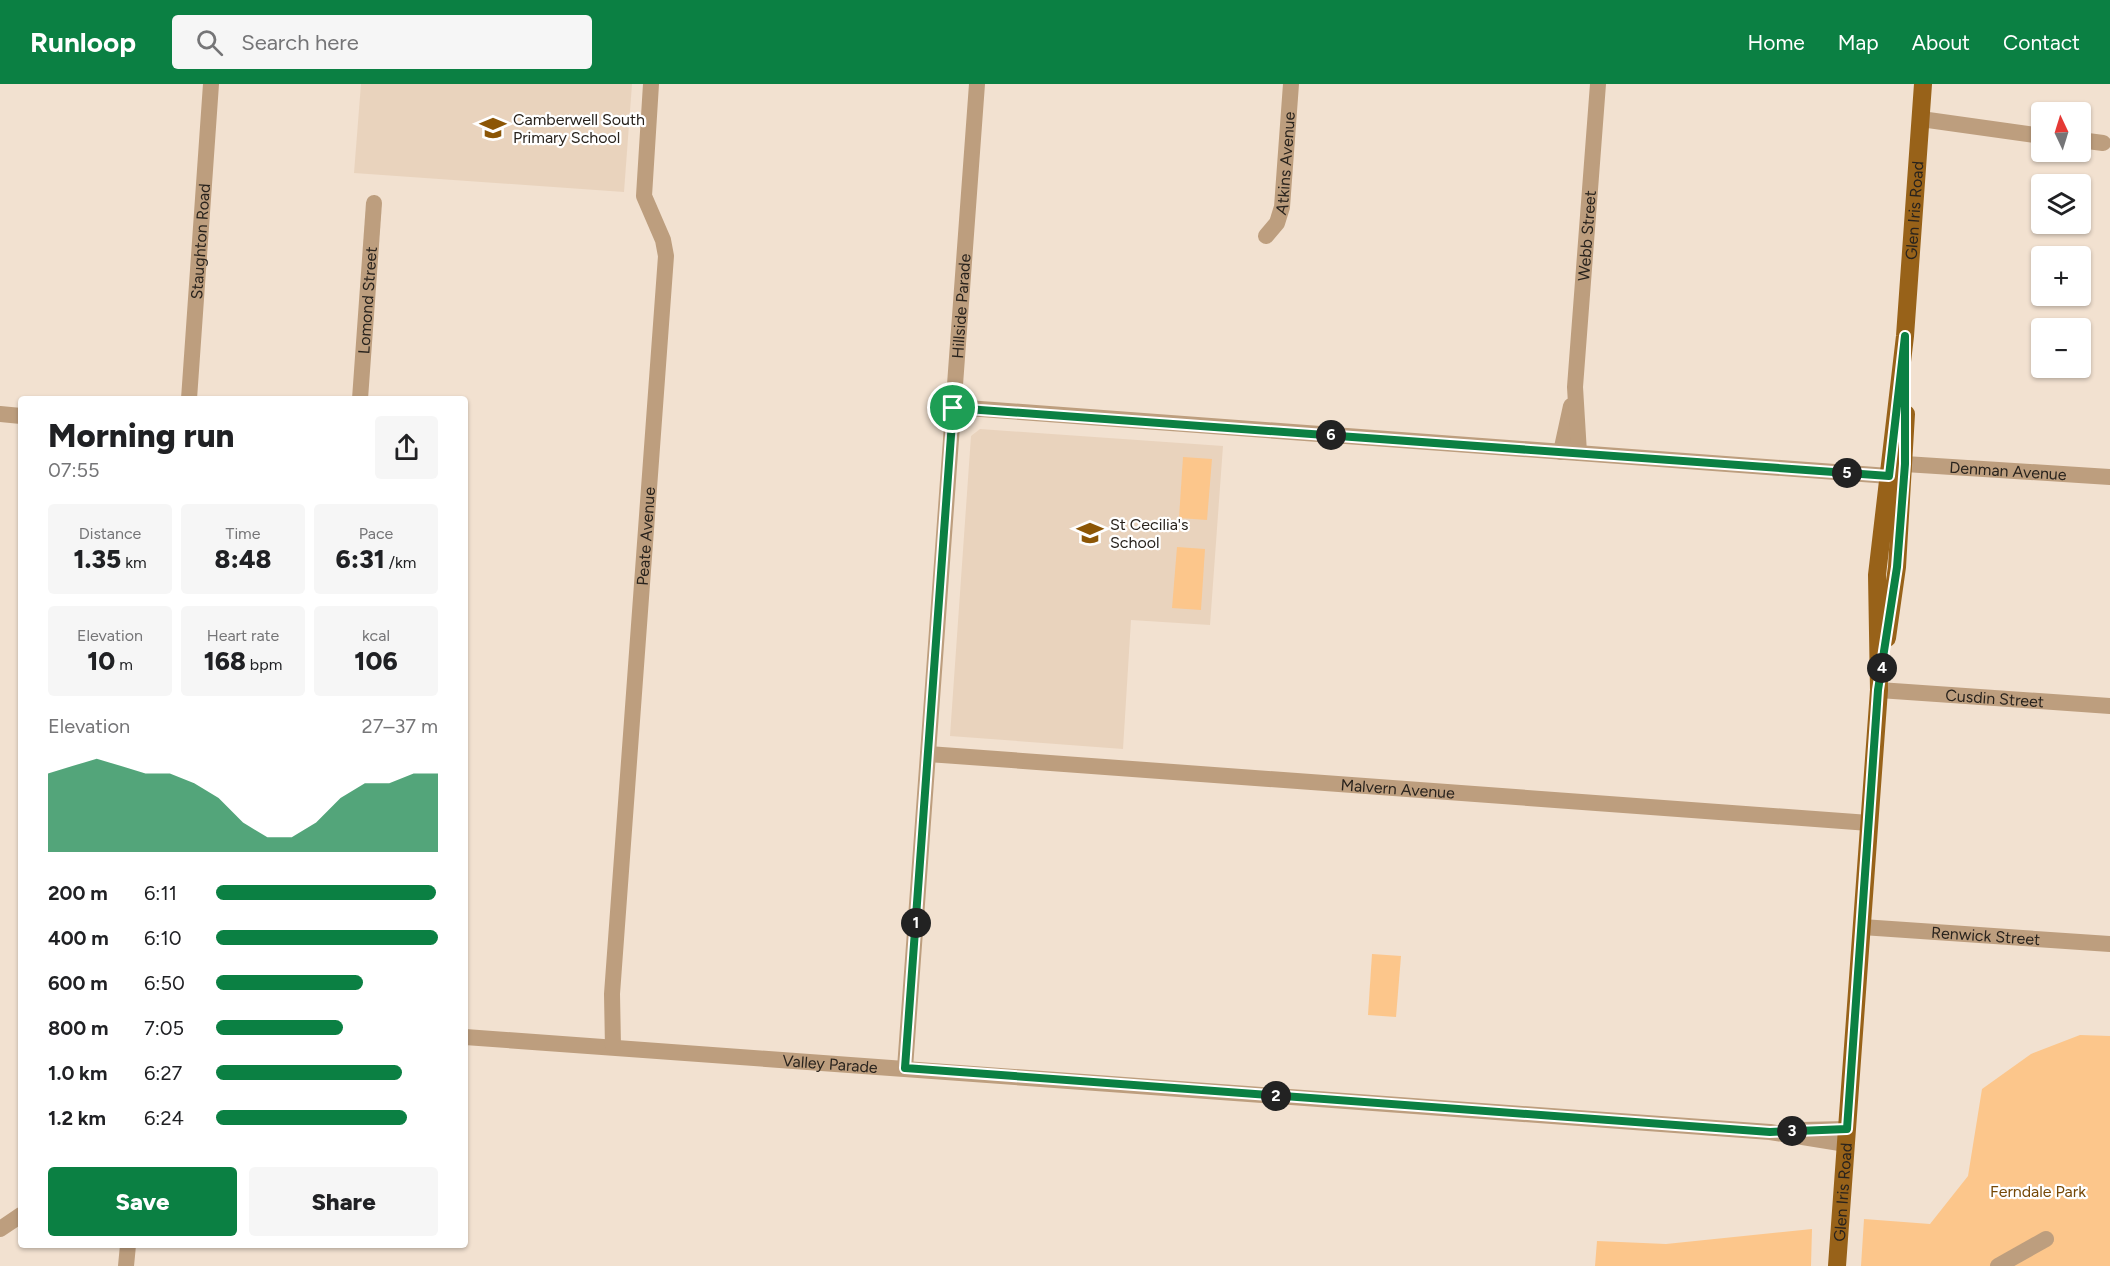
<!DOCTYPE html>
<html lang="en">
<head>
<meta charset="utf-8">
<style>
  :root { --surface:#fff; --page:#f6f6f6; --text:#202124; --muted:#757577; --accent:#0b8043 }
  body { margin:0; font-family:Figtree,sans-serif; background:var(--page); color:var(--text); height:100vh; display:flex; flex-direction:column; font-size:22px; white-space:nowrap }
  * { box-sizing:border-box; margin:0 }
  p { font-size:20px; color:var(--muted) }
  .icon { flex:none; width:33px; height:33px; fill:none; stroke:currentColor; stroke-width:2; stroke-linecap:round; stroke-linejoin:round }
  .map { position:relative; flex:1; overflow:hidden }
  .side { position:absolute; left:18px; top:312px; width:450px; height:852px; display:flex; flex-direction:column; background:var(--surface); border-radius:6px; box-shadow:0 2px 4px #0004 }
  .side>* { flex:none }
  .needle { width:39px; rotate:356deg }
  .fabs { position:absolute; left:2031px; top:18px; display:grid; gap:12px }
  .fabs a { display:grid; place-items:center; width:60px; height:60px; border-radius:6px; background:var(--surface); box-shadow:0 2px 4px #0004; font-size:30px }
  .pin { position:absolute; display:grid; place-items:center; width:51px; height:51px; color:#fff; margin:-26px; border:3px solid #fff; border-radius:50%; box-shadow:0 2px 6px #0007 }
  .km { position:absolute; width:30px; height:30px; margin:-15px; border-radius:50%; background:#222; color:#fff; font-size:16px; line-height:30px; text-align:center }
  .round { display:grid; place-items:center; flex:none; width:63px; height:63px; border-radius:6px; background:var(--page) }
  .summary { display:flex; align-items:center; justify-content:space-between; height:102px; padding:0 30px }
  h1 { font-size:33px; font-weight:800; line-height:45px }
  .metrics { display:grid; grid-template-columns:repeat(3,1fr); gap:9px; height:102px; padding:6px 30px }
  .metrics div { display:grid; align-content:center; border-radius:6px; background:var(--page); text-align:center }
  .metrics b { font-size:26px; font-weight:800 }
  .metrics small { font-size:16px; font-weight:400 }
  .metrics p { font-size:16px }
  .chart { height:168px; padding:12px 30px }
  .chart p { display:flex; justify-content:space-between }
  .chart svg { width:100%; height:108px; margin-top:6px; fill:var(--accent); opacity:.7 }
  .button { display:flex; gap:12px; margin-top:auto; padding:12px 30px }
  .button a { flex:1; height:69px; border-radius:6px; background:var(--accent); color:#fff; font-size:24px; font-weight:800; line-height:69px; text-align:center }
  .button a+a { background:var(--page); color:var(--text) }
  ul { padding:0 30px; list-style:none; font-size:20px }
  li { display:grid; grid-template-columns:96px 72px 1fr; align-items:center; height:45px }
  li i { height:15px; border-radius:8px; background:var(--accent) }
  header { display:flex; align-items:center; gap:36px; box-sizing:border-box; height:84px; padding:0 30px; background:var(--accent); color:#fff }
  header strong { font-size:28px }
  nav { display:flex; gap:33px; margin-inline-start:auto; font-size:21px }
  .search { width:420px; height:54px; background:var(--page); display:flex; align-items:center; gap:15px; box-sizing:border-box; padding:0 21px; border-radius:6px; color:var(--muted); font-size:22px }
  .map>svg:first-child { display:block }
</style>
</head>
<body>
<header>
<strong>Runloop</strong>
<div class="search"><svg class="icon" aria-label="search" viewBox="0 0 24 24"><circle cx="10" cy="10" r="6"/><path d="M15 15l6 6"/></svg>Search here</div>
<nav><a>Home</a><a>Map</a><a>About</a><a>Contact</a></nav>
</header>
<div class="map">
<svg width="2110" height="1182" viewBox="0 0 2110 1182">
  <rect width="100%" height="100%" fill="#f2e1d0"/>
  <g fill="#e9d3bd">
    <path d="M361,0H632L624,108L354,89Z"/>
    <path d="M980,345L1223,362L1210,541L1131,536L1123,665L950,652L971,352Z"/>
  </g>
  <g fill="#fcc68b">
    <path d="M1183,373L1212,375L1207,436L1179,434Z"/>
    <path d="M1177,463L1205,465L1201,526L1172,524Z"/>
    <path d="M1372,870L1401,872L1396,933L1368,931Z"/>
    <path d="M2080,951L2110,952V1182H1861L1864,1135L1930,1140L1968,1092L1982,1005L2031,970Z"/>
    <path d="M1812,1145L1811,1182H1595L1597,1157L1666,1160Z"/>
  </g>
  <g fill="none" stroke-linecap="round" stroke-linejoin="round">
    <g stroke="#bd9e7e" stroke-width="16">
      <path d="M1921,35L2042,52"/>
      <path d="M2080,56L2103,59"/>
      <path id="s1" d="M1266,152L1277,139L1282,123L1291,0"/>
      <path id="s2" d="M189,315L211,0"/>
      <path id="s3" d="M360,315L374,119"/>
      <path d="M953,323L1889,392"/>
      <path d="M0,330L21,332"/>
      <path d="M1561,368L1571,322"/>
      <path id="s4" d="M1579,369L1575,303L1598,0"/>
      <path id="s5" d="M1895,388L1905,380L2110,393"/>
      <path id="s6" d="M1879,606L2110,622"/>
      <path id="s7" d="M928,670L1869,739"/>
      <path id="s8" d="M1862,843L2110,860"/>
      <path id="s9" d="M465,953L1770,1048L1846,1060"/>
      <path id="s10" d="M613,963L612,910L666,172L663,156L644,112L651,0"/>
      <path id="s11" d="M905,984L977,0"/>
      <path d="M1800,1046L1847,1045"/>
      <path d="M0,1145L21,1131"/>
      <path d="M126,1182L128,1161"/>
      <path d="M1998,1182L2046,1155"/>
    </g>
    <g stroke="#986219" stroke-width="18">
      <path d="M1887,554L1897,483L1906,330"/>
      <path id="s12" d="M1837,1182L1879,606L1877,491L1905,252L1923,0"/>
    </g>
  </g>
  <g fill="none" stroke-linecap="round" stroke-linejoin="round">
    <g stroke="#fff" stroke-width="12">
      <path id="route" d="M1905,252V380L1897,483L1878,606L1847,1045L1770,1048L905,984L953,324L1889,392Z"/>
    </g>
    <use href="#route" stroke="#0b8043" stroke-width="8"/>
  </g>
  <defs>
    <g id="school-bare" transform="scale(2.07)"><path d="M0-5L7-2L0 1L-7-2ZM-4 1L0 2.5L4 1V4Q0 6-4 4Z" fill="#8c5606" stroke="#fff" stroke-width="2.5" paint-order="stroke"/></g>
  </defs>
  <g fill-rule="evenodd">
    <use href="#school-bare" x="493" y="44"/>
    <use href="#school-bare" x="1090" y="449"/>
  </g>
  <g text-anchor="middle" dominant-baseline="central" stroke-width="4.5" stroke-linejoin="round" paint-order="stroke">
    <g font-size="16" fill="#29231d" stroke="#fff" text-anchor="start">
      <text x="513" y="35">Camberwell South<tspan x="513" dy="18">Primary School</tspan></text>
      <text x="1110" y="440">St Cecilia's<tspan x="1110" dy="18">School</tspan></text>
    </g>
    <g font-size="16" fill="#29231d" stroke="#fff">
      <text stroke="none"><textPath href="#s1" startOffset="78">Atkins Avenue</textPath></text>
      <text stroke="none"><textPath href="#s12" startOffset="1059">Glen Iris Road</textPath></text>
      <text stroke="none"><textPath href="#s4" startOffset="218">Webb Street</textPath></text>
      <text stroke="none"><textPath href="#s2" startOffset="158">Staughton Road</textPath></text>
      <text stroke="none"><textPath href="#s3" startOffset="99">Lomond Street</textPath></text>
      <text stroke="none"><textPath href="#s11" startOffset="764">Hillside Parade</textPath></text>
      <text stroke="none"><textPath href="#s5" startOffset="116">Denman Avenue</textPath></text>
      <text stroke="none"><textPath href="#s10" startOffset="512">Peate Avenue</textPath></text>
      <text stroke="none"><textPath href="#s6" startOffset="116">Cusdin Street</textPath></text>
      <text stroke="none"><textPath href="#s7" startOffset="471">Malvern Avenue</textPath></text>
      <text stroke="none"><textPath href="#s8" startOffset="124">Renwick Street</textPath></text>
      <text stroke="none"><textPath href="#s9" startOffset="366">Valley Parade</textPath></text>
      <text stroke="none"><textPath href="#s12" startOffset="74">Glen Iris Road</textPath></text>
    </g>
    <g font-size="16" fill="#764907" stroke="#fff">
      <text x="2038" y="1107">Ferndale Park</text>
    </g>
  </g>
</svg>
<div class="fabs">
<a><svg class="needle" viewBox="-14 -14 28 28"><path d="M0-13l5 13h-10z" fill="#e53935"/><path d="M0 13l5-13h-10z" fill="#757577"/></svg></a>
<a><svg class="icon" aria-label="layers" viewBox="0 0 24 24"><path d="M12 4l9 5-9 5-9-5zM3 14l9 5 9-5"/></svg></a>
<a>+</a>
<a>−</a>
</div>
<div class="pin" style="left:953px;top:324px;background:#1e9e55"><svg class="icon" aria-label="arrive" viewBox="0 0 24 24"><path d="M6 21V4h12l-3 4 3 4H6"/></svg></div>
<b class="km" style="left:916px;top:839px">1</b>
<b class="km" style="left:1276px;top:1012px">2</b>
<b class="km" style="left:1792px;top:1047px">3</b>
<b class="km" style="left:1882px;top:584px">4</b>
<b class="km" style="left:1847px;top:389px">5</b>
<b class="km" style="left:1331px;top:351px">6</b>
<section class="side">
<div class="summary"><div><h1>Morning run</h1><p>07:55</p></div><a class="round"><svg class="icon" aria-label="share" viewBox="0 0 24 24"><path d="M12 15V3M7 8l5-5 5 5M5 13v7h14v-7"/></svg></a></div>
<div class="metrics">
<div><p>Distance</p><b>1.35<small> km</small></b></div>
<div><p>Time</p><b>8:48</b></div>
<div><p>Pace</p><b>6:31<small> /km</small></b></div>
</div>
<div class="metrics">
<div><p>Elevation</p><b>10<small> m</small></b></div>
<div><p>Heart rate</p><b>168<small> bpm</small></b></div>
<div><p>kcal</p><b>106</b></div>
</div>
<div class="chart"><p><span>Elevation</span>27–37 m</p>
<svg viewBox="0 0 160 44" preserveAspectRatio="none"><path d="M0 44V12L10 9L20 6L30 9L40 12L50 12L60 16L70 22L80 32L90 38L100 38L110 32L120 22L130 16L140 16L150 12L160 12V44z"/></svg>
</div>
<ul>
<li><b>200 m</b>6:11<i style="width:99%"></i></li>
<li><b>400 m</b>6:10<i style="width:100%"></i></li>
<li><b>600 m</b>6:50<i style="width:66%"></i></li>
<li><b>800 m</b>7:05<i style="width:57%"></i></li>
<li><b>1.0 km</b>6:27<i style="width:84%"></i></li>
<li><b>1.2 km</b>6:24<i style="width:86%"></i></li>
</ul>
<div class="button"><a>Save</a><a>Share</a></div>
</section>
</div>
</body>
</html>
